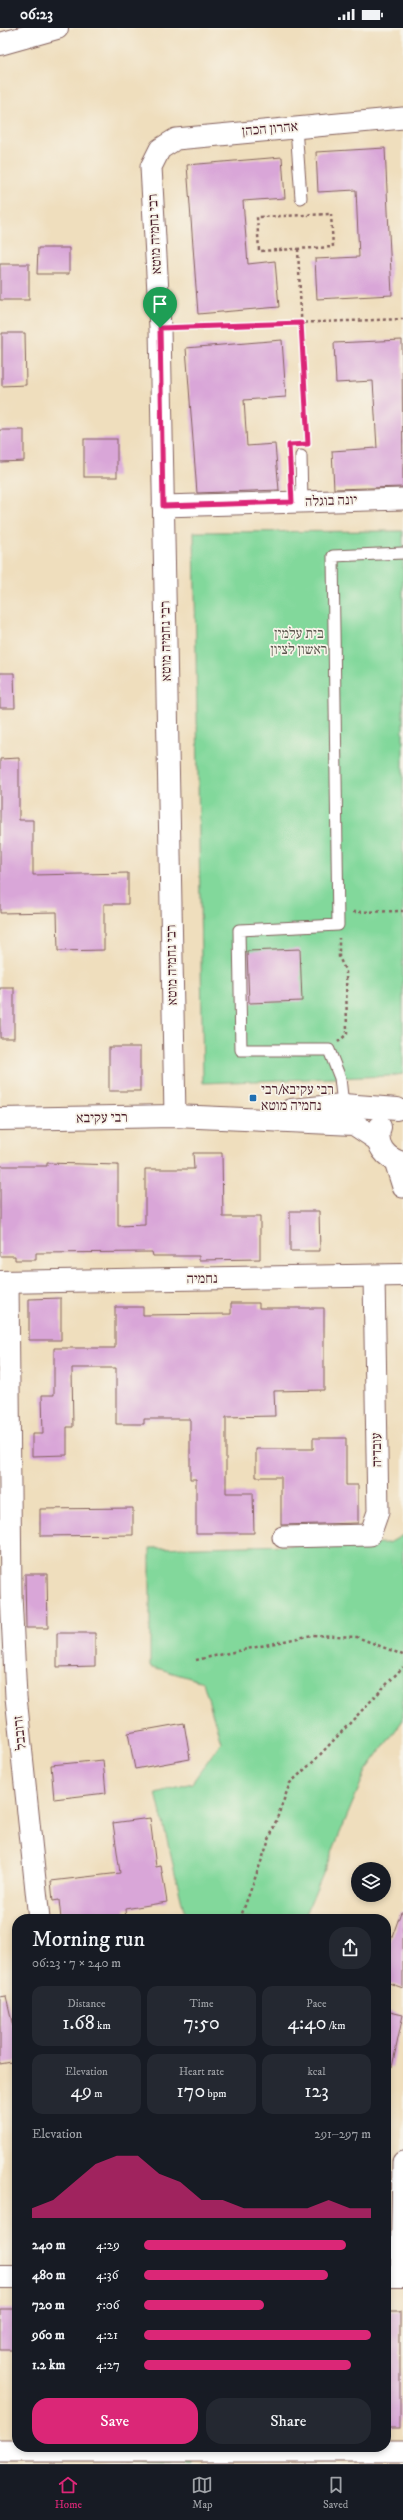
<!DOCTYPE html>
<html lang="en">
<head>
<meta charset="utf-8">
<style>
  :root { --surface:#171b24; --page:#242831; --text:#f1f3f6; --muted:#9ea1a6; --line:#363941; --accent:#db2777 }
  body { margin:0; font-family:"IM FELL DW Pica","Frank Ruhl Libre",serif; background:var(--page); color:var(--text); height:100vh; display:flex; flex-direction:column; font-size:15px; white-space:nowrap }
  * { box-sizing:border-box; margin:0 }
  p { font-size:13px; color:var(--muted) }
  .icon { flex:none; width:22px; height:22px; fill:none; stroke:currentColor; stroke-width:2; stroke-linecap:round; stroke-linejoin:round }
  .map { position:relative; flex:1; overflow:hidden }
  .drawer { position:absolute; left:12px; top:1886px; width:379px; height:538px; display:flex; flex-direction:column; background:var(--surface); border-radius:16px; box-shadow:0 2px 6px #0003 }
  .drawer>* { flex:none }
  .buttons { position:absolute; left:351px; top:1834px; display:grid; gap:8px }
  .buttons a { display:grid; place-items:center; width:40px; height:40px; border-radius:50%; background:var(--surface); box-shadow:0 2px 6px #0003; font-size:20px }
  .pin { position:absolute; display:grid; place-items:center; width:34px; height:34px; color:#fff; margin:-41px -17px; border-radius:50% 50% 50% 0; rotate:-45deg; box-shadow:0 0 4px #0007 }
  .pin .icon { rotate:45deg }
  .round { display:grid; place-items:center; flex:none; width:42px; height:42px; border-radius:16px; background:var(--page) }
  .summary { display:flex; align-items:center; justify-content:space-between; height:68px; padding:0 20px }
  h1 { font-size:22px; font-weight:600; line-height:30px }
  .figures { display:grid; grid-template-columns:repeat(3,1fr); gap:6px; height:68px; padding:4px 20px }
  .figures div { display:grid; align-content:center; border-radius:10px; background:var(--page); text-align:center }
  .figures b { font-size:20px; font-weight:600 }
  .figures small { font-size:11px; font-weight:400 }
  .figures p { font-size:11px }
  .chart { height:112px; padding:8px 20px }
  .chart p { display:flex; justify-content:space-between }
  .chart svg { width:100%; height:72px; margin-top:4px; fill:var(--accent); opacity:.7 }
  .action { display:flex; gap:8px; margin-top:auto; padding:8px 20px }
  .action a { flex:1; height:46px; border-radius:16px; background:var(--accent); color:#fff; font-size:16px; font-weight:600; line-height:46px; text-align:center }
  .action a+a { background:var(--page); color:var(--text) }
  ul { padding:0 20px; list-style:none; font-size:13px }
  li { display:grid; grid-template-columns:64px 48px 1fr; align-items:center; height:30px }
  li i { height:10px; border-radius:5px; background:var(--accent) }
  .status { display:flex; justify-content:space-between; align-items:center; height:28px; padding:0 20px; background:var(--surface); direction:ltr }
  .status svg { height:11px; fill:currentColor }
  .tabs { display:flex; justify-content:space-around; align-items:center; height:56px; border-top:1px solid var(--line); background:var(--surface); font-size:11px; color:var(--muted) }
  .tabs a { display:grid; justify-items:center; gap:2px }
  .tabs .on { color:var(--accent) }
  .map>svg:first-child { display:block }
</style>
</head>
<body>
<div class="status"><b>06:23</b><svg viewBox="0 0 49 12"><path d="M0 12V9h3v3zM5 12V6h3v6zM10 12V3h3v9zM15 12V0h3v12zM26 1h20v11H26zM47 4h2v5h-2z"/></svg></div>
<div class="map">
<svg width="403" height="2436" viewBox="0 0 403 2436">
  <rect width="100%" height="100%" fill="#f7f3e8"/>
  <filter id="ink" filterUnits="userSpaceOnUse"><feTurbulence type="fractalNoise" baseFrequency=".025" numOctaves="2"/><feDisplacementMap in="SourceGraphic" scale="8" xChannelSelector="R" yChannelSelector="G"/><feConvolveMatrix kernelMatrix="1 2 1 2 8 2 1 2 1" color-interpolation-filters="sRGB"/></filter>
  <filter id="wash" filterUnits="userSpaceOnUse"><feTurbulence type="fractalNoise" baseFrequency=".012" numOctaves="4" result="noise"/><feDisplacementMap in="SourceGraphic" scale="16" xChannelSelector="R" yChannelSelector="G"/><feGaussianBlur stdDeviation="0.9" result="paint"/><feColorMatrix in="noise" values="0 0 0 0 0 0 0 0 0 0 0 0 0 0 0 0 0 1.4 0 .05"/><feComposite in="paint" operator="in"/></filter>
  <g filter="url(#wash)">
    <rect width="100%" height="100%" fill="#efdebd"/>
    <g fill="#82d89b" stroke="#667c63">
      <path d="M403,503V1046L388,1048L203,1055L194,504Z"/>
      <path d="M403,1507V1692L366,1743L304,1891H186L156,1765L192,1755L221,1714L203,1654L150,1638V1520L389,1515Z"/>
      <path d="M193,2431V2436L111,2434Z"/>
    </g>
    <g id="blocks">
      <g fill="#d9a6d8">
        <path d="M385,120L392,267L317,271L315,231L359,229L356,162L318,164L316,124Z"/>
        <path d="M282,129L285,170L243,173L248,236L275,233L279,279L198,286L187,137Z"/>
        <path d="M38,220H69V246H37Z"/>
        <rect x="0" y="236" width="29" height="36"/>
        <path d="M2,305H25L26,357L2,358Z"/>
        <path d="M282,312L286,369L244,372L247,418L275,416L279,462L197,465L186,320Z"/>
        <path d="M402,312L403,459L334,461L332,423L377,420L373,353L336,355L334,315Z"/>
        <path d="M0,402H24V433L0,434Z"/>
        <rect x="84" y="411" width="33" height="38"/>
        <path d="M0,645H14L15,680H0Z"/>
        <path d="M19,730V792H33V847L128,845V876H104V922L58,923L57,884L0,885V731Z"/>
        <path d="M300,921L302,973L249,975L247,923Z"/>
        <rect x="0" y="960" width="14" height="50"/>
        <rect x="109" y="1019" width="31" height="44"/>
        <path d="M193,1125H222L223,1189H260V1231L199,1232V1228H153L152,1224L36,1225V1232H15V1228H0V1138H47V1135L118,1137V1198L145,1197V1141H194Z"/>
        <path d="M290,1183H319L320,1223H290Z"/>
        <path d="M61,1270V1312H29V1271Z"/>
        <path d="M231,1275H259V1280H324V1362L274,1363L275,1388L226,1389V1465H253L254,1505H196V1451H190V1391H144V1396H116V1340H72L73,1399H67V1427L32,1428V1406H43L42,1367H54V1320H115V1279H143V1287L231,1286Z"/>
        <path d="M313,1410H346V1457H358V1495L281,1497V1449H256V1421H313Z"/>
        <path d="M133,1480V1507L40,1508V1481Z"/>
        <path d="M25,1546H47L48,1600H26Z"/>
        <path d="M57,1605H95V1638L57,1639Z"/>
        <path d="M184,1695L190,1731L135,1741L128,1705Z"/>
        <path d="M103,1732L106,1765L54,1771L51,1737Z"/>
        <path d="M150,1790L156,1839L161,1838L167,1874L125,1881L126,1891H61L59,1872L53,1873L51,1853L120,1845L113,1795Z"/>
        <path d="M401,1884H403V1960L386,1954V1926Z"/>
        <path d="M6,1968L13,1998H17V2033L0,2036V1969Z"/>
        <path d="M386,1983L403,1987L392,2039L386,2038Z"/>
        <rect x="0" y="2281" width="17" height="41"/>
        <rect x="386" y="2284" width="14" height="116"/>
      </g>
    </g>
  </g>
  <g filter="url(#ink)">
    <use href="#blocks" fill-opacity="0" stroke="#84625e" stroke-width="1"/>
    <g fill="none" stroke-linecap="round" stroke-linejoin="round">
      <g stroke="#84625e" stroke-width="13">
        <g id="lane">
          <path d="M296,99L301,170"/>
          <path d="M301,428L302,474"/>
          <path d="M343,1077L340,1050L329,1022H241L239,902L338,897L333,528L403,525"/>
        </g>
      </g>
      <g stroke="#84625e" stroke-width="23">
        <g id="street">
          <path d="M163,478L403,471"/>
          <path d="M175,1088L160,300L151,139L160,121L176,111L403,90"/>
          <path d="M395,1133L403,1159"/>
          <path d="M8,1254L11,1567L16,1669L39,1891"/>
          <path d="M283,1509L370,1507L378,1484L374,1249"/>
          <path d="M401,2248L403,2134"/>
          <path d="M0,2423H403"/>
        </g>
      </g>
      <g stroke="#84625e" stroke-width="24">
        <g id="secondary">
          <path d="M0,16L57,0"/>
          <path d="M291,1082L343,1077L397,1081"/>
          <path d="M0,1091L175,1088L354,1096L378,1112"/>
          <path d="M380,1099C374,1117 386,1131 403,1135"/>
          <path d="M0,1254L403,1247"/>
          <path d="M386,2248H403"/>
          <path d="M0,2249H17"/>
        </g>
      </g>
      <g stroke="#84625e" stroke-width="2.5" stroke-dasharray="3 3" stroke-linecap="butt">
        <path d="M331,186L333,219L259,223L257,189Z"/>
        <path d="M298,221L307,416"/>
        <path d="M179,299L403,291"/>
        <path d="M353,884L403,883"/>
        <path d="M338,1014L347,1006L346,944L339,929V910"/>
        <path d="M196,1632L312,1607L357,1609L403,1627"/>
        <path d="M240,1891L290,1755L314,1733L403,1639"/>
      </g>
      <use href="#lane" stroke="#fff" stroke-width="11"/>
      <use href="#street" stroke="#fff" stroke-width="21"/>
      <use href="#secondary" stroke="#fff" stroke-width="22"/>
    </g>
  </g>
  <g fill="none" stroke-linecap="round" stroke-linejoin="round" filter="url(#ink)">
    <g stroke="#fff" stroke-width="8">
      <path id="route" d="M301,295L308,416L289,417L292,474L163,478L160,300Z"/>
    </g>
    <use href="#route" stroke="#db2777" stroke-width="5"/>
  </g>
  <rect fill="#1f6fb2" stroke="#f7f3e8" stroke-width="1.5" x="249" y="1066" width="8" height="8" rx="2"/>
  <g text-anchor="middle" dominant-baseline="central" stroke-width="3.5" stroke-linejoin="round" paint-order="stroke">
    <g font-size="14" fill="#4a1f2b" stroke="#f7f3e8">
      <text transform="translate(270 101) rotate(-5)">אהרון הכהן</text>
      <text transform="translate(155 206) rotate(-93)">רבי נחמיה מוטא</text>
      <text transform="translate(331 473) rotate(-2)">יונה בוגלה</text>
      <text transform="translate(166 613) rotate(-91)">רבי נחמיה מוטא</text>
      <text transform="translate(172 937) rotate(-91)">רבי נחמיה מוטא</text>
      <text transform="translate(102 1090) rotate(-1)">רבי עקיבא</text>
      <text transform="translate(202 1251) rotate(-1)">נחמיה</text>
      <text transform="translate(377 1422) rotate(-91)">עובדיה</text>
      <text transform="translate(20 1705) rotate(-96)">זרובבל</text>
    </g>
    <g font-size="14" fill="#5b564d" stroke="#f7f3e8">
      <text x="299" y="606">בית עלמין<tspan x="299" dy="16">ראשון לציון</tspan></text>
    </g>
    <g font-size="14" fill="#4a1f2b" stroke="#f7f3e8" text-anchor="start">
      <text x="261" y="1062">רבי עקיבא/רבי<tspan x="261" dy="16">נחמיה מוטא</tspan></text>
    </g>
  </g>
</svg>
<div class="buttons">
<a><svg class="icon" aria-label="layers" viewBox="0 0 24 24"><path d="M12 4l9 5-9 5-9-5zM3 14l9 5 9-5"/></svg></a>
</div>
<div class="pin" style="left:160px;top:300px;background:#1e9e55"><svg class="icon" aria-label="arrive" viewBox="0 0 24 24"><path d="M6 21V4h12l-3 4 3 4H6"/></svg></div>
<section class="drawer">
<div class="summary"><div><h1>Morning run</h1><p>06:23 · 7 × 240 m</p></div><a class="round"><svg class="icon" aria-label="share" viewBox="0 0 24 24"><path d="M12 15V3M7 8l5-5 5 5M5 13v7h14v-7"/></svg></a></div>
<div class="figures">
<div><p>Distance</p><b>1.68<small> km</small></b></div>
<div><p>Time</p><b>7:50</b></div>
<div><p>Pace</p><b>4:40<small> /km</small></b></div>
</div>
<div class="figures">
<div><p>Elevation</p><b>49<small> m</small></b></div>
<div><p>Heart rate</p><b>170<small> bpm</small></b></div>
<div><p>kcal</p><b>123</b></div>
</div>
<div class="chart"><p><span>Elevation</span>291–297 m</p>
<svg viewBox="0 0 160 44" preserveAspectRatio="none"><path d="M0 44V38L10 33L20 22L30 11L40 6L50 6L60 17L70 22L80 33L90 33L100 38L110 38L120 38L130 38L140 33L150 38L160 38V44z"/></svg>
</div>
<ul>
<li><b>240 m</b>4:29<i style="width:89%"></i></li>
<li><b>480 m</b>4:36<i style="width:81%"></i></li>
<li><b>720 m</b>5:06<i style="width:53%"></i></li>
<li><b>960 m</b>4:21<i style="width:100%"></i></li>
<li><b>1.2 km</b>4:27<i style="width:91%"></i></li>
</ul>
<div class="action"><a>Save</a><a>Share</a></div>
</section>
</div>
<nav class="tabs">
<a class="on"><svg class="icon" aria-label="home" viewBox="0 0 24 24"><path d="M3 11l9-7 9 7M6 9v11h12V9"/></svg>Home</a>
<a><svg class="icon" aria-label="map" viewBox="0 0 24 24"><path d="M3 6l6-2 6 2 6-2v14l-6 2-6-2-6 2zM9 4v14M15 6v14"/></svg>Map</a>
<a><svg class="icon" aria-label="saved" viewBox="0 0 24 24"><path d="M7 4h10v16l-5-4-5 4z"/></svg>Saved</a>
</nav>
</body>
</html>
